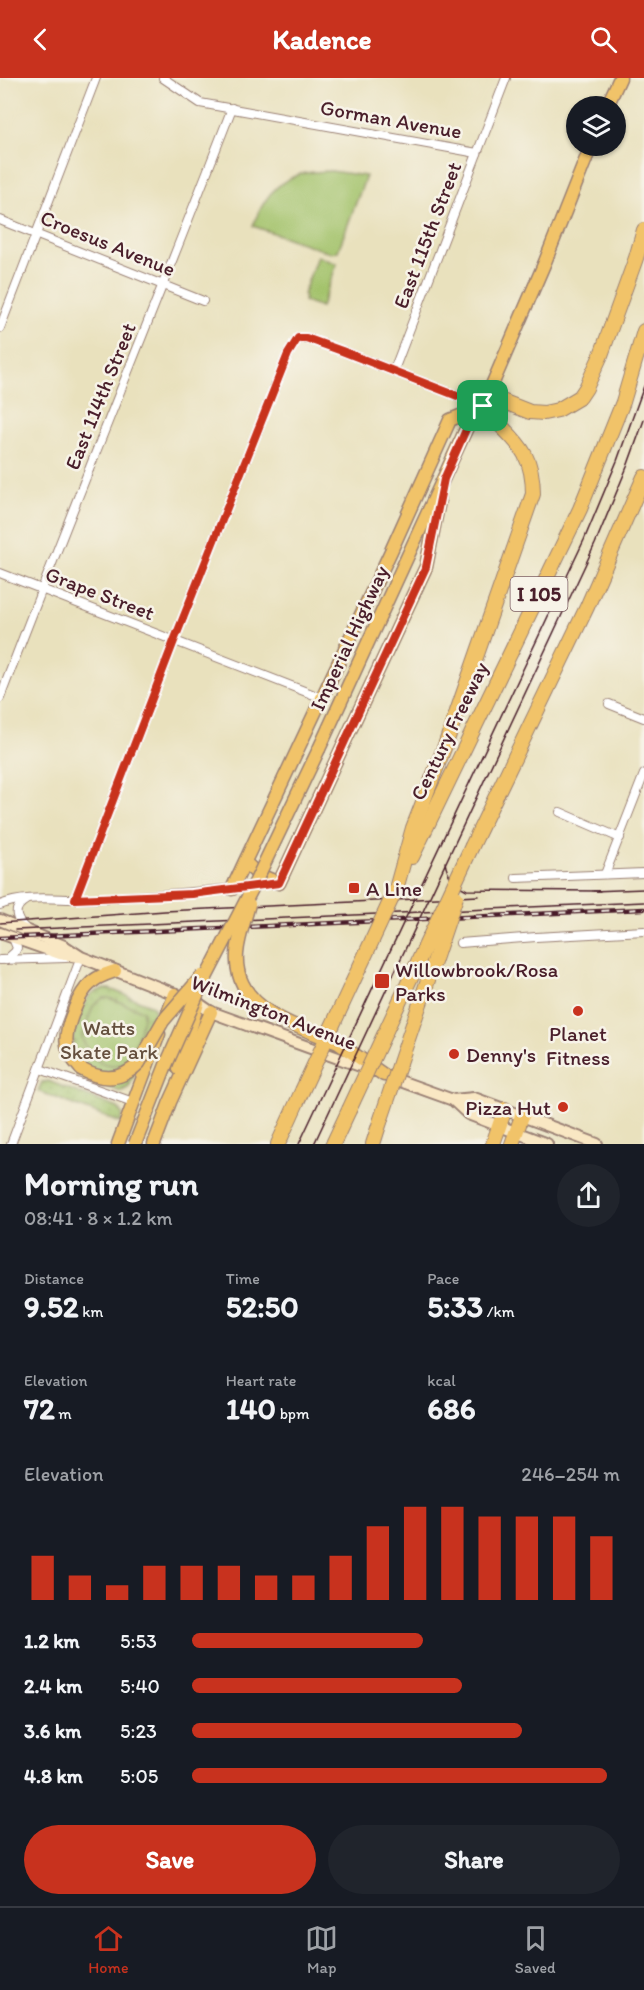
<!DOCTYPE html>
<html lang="en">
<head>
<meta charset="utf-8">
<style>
  :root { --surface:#171b24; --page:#20242c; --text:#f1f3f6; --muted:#9ea1a6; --line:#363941; --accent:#c8321e }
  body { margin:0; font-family:Itim,sans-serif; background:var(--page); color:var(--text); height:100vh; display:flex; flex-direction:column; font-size:22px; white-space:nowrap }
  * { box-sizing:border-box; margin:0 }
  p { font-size:20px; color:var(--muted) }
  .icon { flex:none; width:33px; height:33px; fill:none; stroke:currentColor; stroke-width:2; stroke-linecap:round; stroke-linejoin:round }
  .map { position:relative; height:1066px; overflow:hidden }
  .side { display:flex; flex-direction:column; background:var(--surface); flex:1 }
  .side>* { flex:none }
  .controls { position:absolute; left:566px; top:18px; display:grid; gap:12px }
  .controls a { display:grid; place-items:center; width:60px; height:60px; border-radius:50%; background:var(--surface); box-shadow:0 2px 4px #0004; font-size:30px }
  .pin { position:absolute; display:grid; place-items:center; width:51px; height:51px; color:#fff; margin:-26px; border-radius:12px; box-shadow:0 3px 9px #0006 }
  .round { display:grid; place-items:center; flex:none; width:63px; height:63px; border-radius:32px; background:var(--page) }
  .overview { display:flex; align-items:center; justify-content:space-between; height:102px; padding:0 24px }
  h1 { font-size:33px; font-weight:800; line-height:45px }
  .figures { display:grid; grid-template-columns:repeat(3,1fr); gap:9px; height:102px; padding:6px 24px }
  .figures div { display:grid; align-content:center }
  .figures b { font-size:30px; font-weight:800 }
  .figures small { font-size:16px; font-weight:400 }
  .figures p { font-size:16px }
  .chart { height:168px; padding:12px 24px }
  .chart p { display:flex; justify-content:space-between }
  .chart svg { width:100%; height:108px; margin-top:6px; stroke:var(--accent); stroke-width:6 }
  .button { display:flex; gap:12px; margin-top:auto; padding:12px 24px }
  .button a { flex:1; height:69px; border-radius:36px; background:var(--accent); color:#fff; font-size:24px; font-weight:800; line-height:69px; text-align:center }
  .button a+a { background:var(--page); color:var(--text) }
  ul { padding:0 24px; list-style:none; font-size:20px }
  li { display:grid; grid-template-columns:96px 72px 1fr; align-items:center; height:45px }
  li i { height:15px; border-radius:8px; background:var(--accent) }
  header { display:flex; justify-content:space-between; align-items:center; height:78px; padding:0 24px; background:var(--accent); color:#fff; font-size:27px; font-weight:800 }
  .tabs { display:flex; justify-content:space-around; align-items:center; height:84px; border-top:2px solid var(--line); background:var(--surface); font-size:16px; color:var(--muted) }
  .tabs a { display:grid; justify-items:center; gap:3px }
  .tabs .on { color:var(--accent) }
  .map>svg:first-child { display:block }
</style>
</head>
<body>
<header><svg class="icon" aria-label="back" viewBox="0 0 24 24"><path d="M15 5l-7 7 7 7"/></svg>Kadence<svg class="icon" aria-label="search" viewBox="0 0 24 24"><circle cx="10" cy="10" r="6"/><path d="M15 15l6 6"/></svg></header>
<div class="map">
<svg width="644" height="1066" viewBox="0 0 644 1066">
  <defs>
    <pattern id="grass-dots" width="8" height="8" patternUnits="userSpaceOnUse" patternTransform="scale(1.5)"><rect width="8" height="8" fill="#a3c26a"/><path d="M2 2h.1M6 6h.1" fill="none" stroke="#8ea65c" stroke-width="1.8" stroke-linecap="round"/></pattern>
  </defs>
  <rect width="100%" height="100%" fill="#f7f3e8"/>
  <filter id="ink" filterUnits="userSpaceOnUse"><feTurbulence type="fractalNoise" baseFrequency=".0167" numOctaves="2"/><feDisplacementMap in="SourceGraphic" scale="12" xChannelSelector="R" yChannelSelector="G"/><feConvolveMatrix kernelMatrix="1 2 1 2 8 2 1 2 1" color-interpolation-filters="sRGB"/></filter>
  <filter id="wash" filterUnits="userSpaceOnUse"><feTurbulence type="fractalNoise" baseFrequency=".008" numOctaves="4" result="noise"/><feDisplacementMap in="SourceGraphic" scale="24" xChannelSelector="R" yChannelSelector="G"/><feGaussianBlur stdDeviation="1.35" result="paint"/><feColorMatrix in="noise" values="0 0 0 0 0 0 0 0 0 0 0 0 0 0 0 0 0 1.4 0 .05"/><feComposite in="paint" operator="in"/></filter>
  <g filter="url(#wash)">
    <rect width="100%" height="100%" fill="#e9e1bd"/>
    <g fill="url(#grass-dots)" stroke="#76704a" stroke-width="1.5">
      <path d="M110,911L153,928L157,937L129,1009L121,1014L77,998L83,988C78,981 74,975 73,966C71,956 84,923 91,916C97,912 102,911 110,911Z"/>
      <path d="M48,1003L118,1030L123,1036L121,1045L38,1013L42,1004Z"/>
    </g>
    <g fill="#a3c26a" stroke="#76704a" stroke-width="1.5">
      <path d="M331,93L366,98L338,173L331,175L253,148C262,124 273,106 298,97C308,93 321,94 331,93Z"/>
      <path d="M317,178L337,186L321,229L304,223L305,218L303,217Z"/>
      <path d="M103,920H109L143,933V940C139,953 136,970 129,981C127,985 121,987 117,987C99,989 87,975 82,960L93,928Z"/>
    </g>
  </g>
  <g filter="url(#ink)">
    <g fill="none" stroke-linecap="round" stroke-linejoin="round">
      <g stroke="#9a8074" stroke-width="10">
        <g id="minor">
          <path d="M163,0L200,25L477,75"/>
          <path d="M0,142L203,223"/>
          <path d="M0,250L96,0"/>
          <path d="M394,292L506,0"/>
          <path d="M0,495L322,620"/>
          <path d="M0,620C75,422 156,227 232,30"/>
          <path d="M609,626L644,640"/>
          <path d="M560,734L620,760"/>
          <path d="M605,796L644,696"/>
          <path d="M516,800L644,795"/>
          <path d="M75,821L174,563L288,276L298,260H306L342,273L483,328"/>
          <path d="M0,827C26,816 59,822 87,821C150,818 212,814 275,805"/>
          <path d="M26,851C15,841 12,830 26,822"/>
          <path d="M460,865L536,859L644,853"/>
          <path d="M0,882L66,880"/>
          <path d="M6,882L15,874L17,870L13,860"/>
          <path d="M40,991L133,1024"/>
          <path d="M11,1066L81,879H78"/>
        </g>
      </g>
      <g stroke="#9a8074" stroke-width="14">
        <g id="secondary">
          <path d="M0,842L64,868L81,879L198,925L211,934L374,993"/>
          <path d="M0,855L60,876L78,879"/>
          <path d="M389,999L453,1022L468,1036L547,1066"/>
          <path d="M453,1022L474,1020L597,1066"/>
        </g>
      </g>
      <g stroke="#9a8074" stroke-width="15">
        <g id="primary">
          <path d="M607,28L620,0"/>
          <path d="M319,671L468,347L483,328L545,184L591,68"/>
          <path d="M245,784L257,796L279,805L426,489L439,423"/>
          <path d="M232,811L391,473L450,342L482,329"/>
          <path d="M167,937L175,916"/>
          <path d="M338,965L384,997"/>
          <path d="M81,991C61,970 64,956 75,930C78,922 83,912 90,906C96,899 106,896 115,893"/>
          <path d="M179,991L198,925"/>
          <path d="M118,1066L159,956"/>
          <path d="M154,1066L170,1024L211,934"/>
        </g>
      </g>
      <g stroke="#9a8074" stroke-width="16">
        <g id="motorway">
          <path d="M472,768L587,529L644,399"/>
          <path d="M412,779L580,431L623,324L644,253"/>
          <path d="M396,811L413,750L446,665L533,416C533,367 510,362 483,328L502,323L530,334L544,335L558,332L580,319L586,310L601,277L636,180L644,152"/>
          <path d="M278,1066L302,1013"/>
          <path d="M333,1066L349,1032"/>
          <path d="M373,1066L380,1044"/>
          <path d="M493,1066L505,1031"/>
          <path d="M512,1066L522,1038"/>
        </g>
      </g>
      <use href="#minor" stroke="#fff" stroke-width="8"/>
      <use href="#secondary" stroke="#f9e7c3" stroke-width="10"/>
      <use href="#primary" stroke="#f1c369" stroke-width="12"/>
      <use href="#motorway" stroke="#f1c369" stroke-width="14"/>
      <g stroke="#4a1f2b" stroke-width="1.5">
        <path d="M445,784C447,798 454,806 467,812L600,813"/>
        <path d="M593,813L644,811"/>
        <path d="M0,845L165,833L479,818"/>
        <path d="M15,852L644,824"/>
        <path d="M299,1066L584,462L617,383L644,308"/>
        <path d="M314,1066L595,466L627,389L644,342"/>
      </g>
      <g stroke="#4a1f2b" stroke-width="4.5">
        <path id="rail" d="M0,860L644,831"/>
      </g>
      <use href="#rail" stroke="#f7f3e8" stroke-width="2" stroke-dasharray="7" stroke-linecap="butt"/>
      <g stroke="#9a8074" stroke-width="15" stroke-linecap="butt">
        <g id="primary-bridge">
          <path d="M249,826C245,842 238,860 237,876C233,932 298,948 338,965"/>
          <path d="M81,991C102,1003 122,1003 139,985L163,943L202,898"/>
          <path d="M135,1066L166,987L198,915L254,807L319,671"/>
        </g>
      </g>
      <g stroke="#9a8074" stroke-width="16" stroke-linecap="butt">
        <g id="motorway-bridge">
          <path d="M302,1013L396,811"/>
          <path d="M349,1032L472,768"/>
          <path d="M380,1044L456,819"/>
        </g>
      </g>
      <use href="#primary-bridge" stroke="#f1c369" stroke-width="12"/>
      <use href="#motorway-bridge" stroke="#f1c369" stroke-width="14"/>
    </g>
  </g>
  <g fill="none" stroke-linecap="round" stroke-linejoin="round" filter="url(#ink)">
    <g stroke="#fff" stroke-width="12">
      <path id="route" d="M298,260H306L342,273L483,328L468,347L444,401L426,489L279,805L192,816L75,821L174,563L288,276Z"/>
    </g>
    <use href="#route" stroke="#c8321e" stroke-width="8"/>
  </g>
  <g fill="#c8321e" stroke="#f7f3e8" stroke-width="2">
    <rect x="348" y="804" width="12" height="12" rx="3"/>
    <rect x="374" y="895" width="16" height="16" rx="3"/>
    <circle cx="578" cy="933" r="6"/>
    <circle cx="454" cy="976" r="6"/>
    <circle cx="563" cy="1029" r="6"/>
  </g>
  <g text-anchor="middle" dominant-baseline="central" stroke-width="5" stroke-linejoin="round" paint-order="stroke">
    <rect fill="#f7f3e8" stroke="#7e5f64" stroke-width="1.5" x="510.5" y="499" width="57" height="34" rx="4.5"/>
    <g font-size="20" font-weight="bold" fill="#4a1f2b">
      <text x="539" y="516">I 105</text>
    </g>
    <g font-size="21" fill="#4a1f2b" stroke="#f7f3e8">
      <text transform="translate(391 41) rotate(10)">Gorman Avenue</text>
      <text transform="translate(427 157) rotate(-69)">East 115th Street</text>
      <text transform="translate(108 165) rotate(22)">Croesus Avenue</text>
      <text transform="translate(100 318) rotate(-68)">East 114th Street</text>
      <text transform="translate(100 515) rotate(21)">Grape Street</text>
      <text transform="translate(349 560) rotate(-65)">Imperial Highway</text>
      <text transform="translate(449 653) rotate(-64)">Century Freeway</text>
      <text transform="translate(274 934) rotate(21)">Wilmington Avenue</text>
    </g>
    <g font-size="21" fill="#4a1f2b" stroke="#f7f3e8" text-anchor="start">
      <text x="366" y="810">A Line</text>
      <text x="395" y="891">Willowbrook/Rosa<tspan x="395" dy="24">Parks</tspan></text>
      <text x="578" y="955" text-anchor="middle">Planet<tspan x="578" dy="24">Fitness</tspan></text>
      <text x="466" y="976">Denny's</text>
      <text x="551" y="1029" text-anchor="end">Pizza Hut</text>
    </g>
    <g font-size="21" fill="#65503e" stroke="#f7f3e8">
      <text x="109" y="949">Watts<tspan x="109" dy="24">Skate Park</tspan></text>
    </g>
  </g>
</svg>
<div class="controls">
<a><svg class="icon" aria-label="layers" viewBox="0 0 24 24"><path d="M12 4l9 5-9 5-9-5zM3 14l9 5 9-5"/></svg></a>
</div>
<div class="pin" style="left:483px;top:328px;background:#1e9e55"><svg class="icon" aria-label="arrive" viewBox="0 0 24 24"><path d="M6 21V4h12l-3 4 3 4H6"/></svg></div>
</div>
<section class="side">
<div class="overview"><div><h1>Morning run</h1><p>08:41 · 8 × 1.2 km</p></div><a class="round"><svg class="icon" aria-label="share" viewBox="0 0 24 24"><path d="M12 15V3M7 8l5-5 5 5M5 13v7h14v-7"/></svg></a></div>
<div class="figures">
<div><p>Distance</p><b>9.52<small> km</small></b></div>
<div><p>Time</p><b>52:50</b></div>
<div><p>Pace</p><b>5:33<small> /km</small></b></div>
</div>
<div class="figures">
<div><p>Elevation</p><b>72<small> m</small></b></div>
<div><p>Heart rate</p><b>140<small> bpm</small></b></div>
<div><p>kcal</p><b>686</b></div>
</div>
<div class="chart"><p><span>Elevation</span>246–254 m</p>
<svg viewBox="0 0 160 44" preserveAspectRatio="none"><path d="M5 44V26M15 44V34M25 44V38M35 44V30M45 44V30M55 44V30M65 44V34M75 44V34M85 44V26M95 44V14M105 44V6M115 44V6M125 44V10M135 44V10M145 44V10M155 44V18"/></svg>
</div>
<ul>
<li><b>1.2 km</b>5:53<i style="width:54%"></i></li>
<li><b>2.4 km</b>5:40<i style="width:63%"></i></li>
<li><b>3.6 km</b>5:23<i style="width:77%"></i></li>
<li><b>4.8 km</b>5:05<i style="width:97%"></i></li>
</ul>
<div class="button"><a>Save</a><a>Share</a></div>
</section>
<nav class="tabs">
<a class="on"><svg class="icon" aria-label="home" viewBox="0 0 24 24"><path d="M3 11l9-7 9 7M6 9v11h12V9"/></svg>Home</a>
<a><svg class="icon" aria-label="map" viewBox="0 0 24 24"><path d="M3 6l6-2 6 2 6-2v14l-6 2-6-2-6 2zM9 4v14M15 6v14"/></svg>Map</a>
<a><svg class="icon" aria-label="saved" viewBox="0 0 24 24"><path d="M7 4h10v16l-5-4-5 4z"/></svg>Saved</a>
</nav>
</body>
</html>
